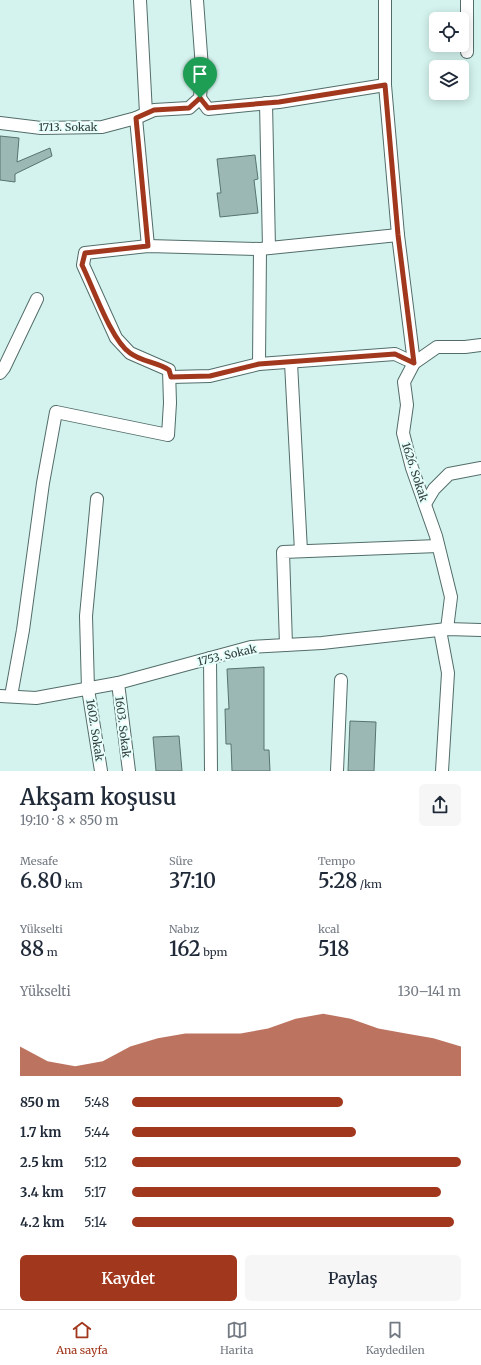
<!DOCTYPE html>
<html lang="tr">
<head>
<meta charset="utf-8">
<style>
  :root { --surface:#fff; --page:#f6f6f7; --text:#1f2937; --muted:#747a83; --line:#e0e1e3; --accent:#a1381d }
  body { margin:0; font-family:Merriweather,serif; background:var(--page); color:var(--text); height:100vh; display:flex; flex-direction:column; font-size:15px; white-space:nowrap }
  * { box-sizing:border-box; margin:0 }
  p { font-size:13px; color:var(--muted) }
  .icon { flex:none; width:22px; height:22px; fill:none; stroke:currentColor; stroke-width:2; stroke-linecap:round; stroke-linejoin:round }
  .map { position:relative; height:771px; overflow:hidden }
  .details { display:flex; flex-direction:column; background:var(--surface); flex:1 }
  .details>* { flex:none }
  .fabs { position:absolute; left:429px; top:12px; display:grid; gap:8px }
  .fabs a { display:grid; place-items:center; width:40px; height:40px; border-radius:6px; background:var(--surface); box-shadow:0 2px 10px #0003; font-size:20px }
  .pin { position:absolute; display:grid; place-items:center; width:34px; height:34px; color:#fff; margin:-41px -17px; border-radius:50% 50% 50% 0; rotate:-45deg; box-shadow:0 0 4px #0007 }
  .pin .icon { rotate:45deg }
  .round { display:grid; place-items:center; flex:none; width:42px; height:42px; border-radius:6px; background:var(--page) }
  .summary { display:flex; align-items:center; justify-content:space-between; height:68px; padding:0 20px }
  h1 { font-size:22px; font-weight:600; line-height:30px }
  .stats { display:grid; grid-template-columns:repeat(3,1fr); gap:6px; height:68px; padding:4px 20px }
  .stats div { display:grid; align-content:center }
  .stats b { font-size:20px; font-weight:600 }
  .stats small { font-size:11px; font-weight:400 }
  .stats p { font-size:11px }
  .chart { height:112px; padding:8px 20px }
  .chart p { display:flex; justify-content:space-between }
  .chart svg { width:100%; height:72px; margin-top:4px; fill:var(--accent); opacity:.7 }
  .action { display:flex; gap:8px; margin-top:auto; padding:8px 20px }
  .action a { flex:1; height:46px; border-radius:6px; background:var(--accent); color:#fff; font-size:16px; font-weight:600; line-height:46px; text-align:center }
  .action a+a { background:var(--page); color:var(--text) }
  ul { padding:0 20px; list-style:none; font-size:13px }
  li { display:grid; grid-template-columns:64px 48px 1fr; align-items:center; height:30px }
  li i { height:10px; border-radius:5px; background:var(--accent) }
  .menu { display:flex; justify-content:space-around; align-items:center; height:56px; border-top:1px solid var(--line); background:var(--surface); font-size:11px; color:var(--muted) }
  .menu a { display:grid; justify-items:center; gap:2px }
  .menu .on { color:var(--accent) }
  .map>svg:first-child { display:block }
</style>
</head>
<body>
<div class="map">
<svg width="481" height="771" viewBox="0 0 481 771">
  <rect width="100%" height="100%" fill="#d4f3ee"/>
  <g fill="#9bb8b4" stroke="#58736f">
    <path d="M0,136L19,138L17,162L50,148L52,156L15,174V182L0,180Z"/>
    <path d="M255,155L258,179L254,180L258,213L220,217L217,193H221L217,159Z"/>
    <path d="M264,667V750H269L270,771H232L231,744H226L225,709H229L227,669Z"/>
    <path d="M350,721L376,722L374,771H348Z"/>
    <path d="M179,736L182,771H156L153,737Z"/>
  </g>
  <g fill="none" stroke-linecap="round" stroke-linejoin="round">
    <g stroke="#526d69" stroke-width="14">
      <g id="minor">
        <path d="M140,0L146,113"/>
        <path d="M385,0V85L398,235L414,363"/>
        <path d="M467,0V52"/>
        <path d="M200,98L208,109L279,102L385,85"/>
        <path d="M266,103L269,248"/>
        <path d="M136,118L148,246"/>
        <path d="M0,123L41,128L102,127L136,118L154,110L189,108L200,98L202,68L197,0"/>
        <path d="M291,363L301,551"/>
        <path d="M259,364L260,249"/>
        <path d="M0,373L4,368L37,299"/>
        <path d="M171,377L210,376L259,364L395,354L414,363"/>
        <path d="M97,499L86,616L88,689L101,771"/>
        <path d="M425,504L434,489L449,474L481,468"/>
        <path d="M447,629L451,597L436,536L412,468L403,433L407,405L404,382L414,363L437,347H465L481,345"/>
        <path d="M440,630L448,673L442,771"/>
        <path d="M286,645L283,552L438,546"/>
        <path d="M210,658L211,771"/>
        <path d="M118,683L129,771"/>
        <path d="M0,696L36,698L118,683L251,647L322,643L447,629L481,630"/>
        <path d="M11,696L23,630L43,483L56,412L168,435L170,403L169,370L130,353L116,338L83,265L85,253L148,246L260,249L398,235"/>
        <path d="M337,771L341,680"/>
      </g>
    </g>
    <use href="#minor" stroke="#fff" stroke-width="12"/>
  </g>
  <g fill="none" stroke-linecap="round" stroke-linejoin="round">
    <g stroke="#fff" stroke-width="8">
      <path id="route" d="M385,85L398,235L414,363L395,354L259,364L210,376L171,377L169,370C157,362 142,362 130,353C111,340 93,287 82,265L85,253L148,246L136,118L154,110L189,108L200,98L208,108L279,102Z"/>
    </g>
    <use href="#route" stroke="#a1381d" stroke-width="5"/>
  </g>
  <g text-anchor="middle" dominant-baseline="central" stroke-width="4" stroke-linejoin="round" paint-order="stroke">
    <g font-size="11" fill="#323e3c" stroke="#e6fffb">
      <text x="68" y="127">1713. Sokak</text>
      <text transform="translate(415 472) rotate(72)">1626. Sokak</text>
      <text transform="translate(227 655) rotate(-13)">1753. Sokak</text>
      <text transform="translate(123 727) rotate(83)">1603. Sokak</text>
      <text transform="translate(95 730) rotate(81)">1602. Sokak</text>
    </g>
  </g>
</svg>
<div class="fabs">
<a><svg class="icon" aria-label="locate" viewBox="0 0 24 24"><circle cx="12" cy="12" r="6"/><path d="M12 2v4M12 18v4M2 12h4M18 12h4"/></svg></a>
<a><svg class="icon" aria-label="layers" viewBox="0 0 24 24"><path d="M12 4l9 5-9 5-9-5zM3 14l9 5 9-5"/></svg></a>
</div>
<div class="pin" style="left:200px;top:98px;background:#1e9e55"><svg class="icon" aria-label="arrive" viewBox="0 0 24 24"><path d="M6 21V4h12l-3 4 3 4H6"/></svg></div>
</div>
<section class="details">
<div class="summary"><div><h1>Akşam koşusu</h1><p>19:10 · 8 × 850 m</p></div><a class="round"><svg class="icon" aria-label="share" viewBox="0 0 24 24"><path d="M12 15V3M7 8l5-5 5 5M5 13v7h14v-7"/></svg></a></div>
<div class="stats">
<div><p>Mesafe</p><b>6.80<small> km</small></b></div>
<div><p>Süre</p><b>37:10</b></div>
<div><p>Tempo</p><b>5:28<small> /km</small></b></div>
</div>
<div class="stats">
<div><p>Yükselti</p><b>88<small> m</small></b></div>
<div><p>Nabız</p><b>162<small> bpm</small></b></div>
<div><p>kcal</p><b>518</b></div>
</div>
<div class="chart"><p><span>Yükselti</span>130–141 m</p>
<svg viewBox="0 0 160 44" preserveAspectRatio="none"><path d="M0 44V26L10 35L20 38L30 35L40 26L50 21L60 18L70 18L80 18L90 15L100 9L110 6L120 9L130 15L140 18L150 21L160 26V44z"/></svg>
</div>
<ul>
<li><b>850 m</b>5:48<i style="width:64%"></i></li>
<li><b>1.7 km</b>5:44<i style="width:68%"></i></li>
<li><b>2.5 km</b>5:12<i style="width:100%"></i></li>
<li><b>3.4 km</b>5:17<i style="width:94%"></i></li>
<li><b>4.2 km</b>5:14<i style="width:98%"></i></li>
</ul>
<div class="action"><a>Kaydet</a><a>Paylaş</a></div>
</section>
<nav class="menu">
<a class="on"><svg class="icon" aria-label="home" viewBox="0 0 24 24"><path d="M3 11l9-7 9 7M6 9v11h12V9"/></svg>Ana sayfa</a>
<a><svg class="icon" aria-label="map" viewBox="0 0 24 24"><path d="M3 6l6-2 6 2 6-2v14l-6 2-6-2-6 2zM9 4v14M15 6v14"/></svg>Harita</a>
<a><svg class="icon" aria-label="saved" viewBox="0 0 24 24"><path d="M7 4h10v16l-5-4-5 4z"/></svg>Kaydedilen</a>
</nav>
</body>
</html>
